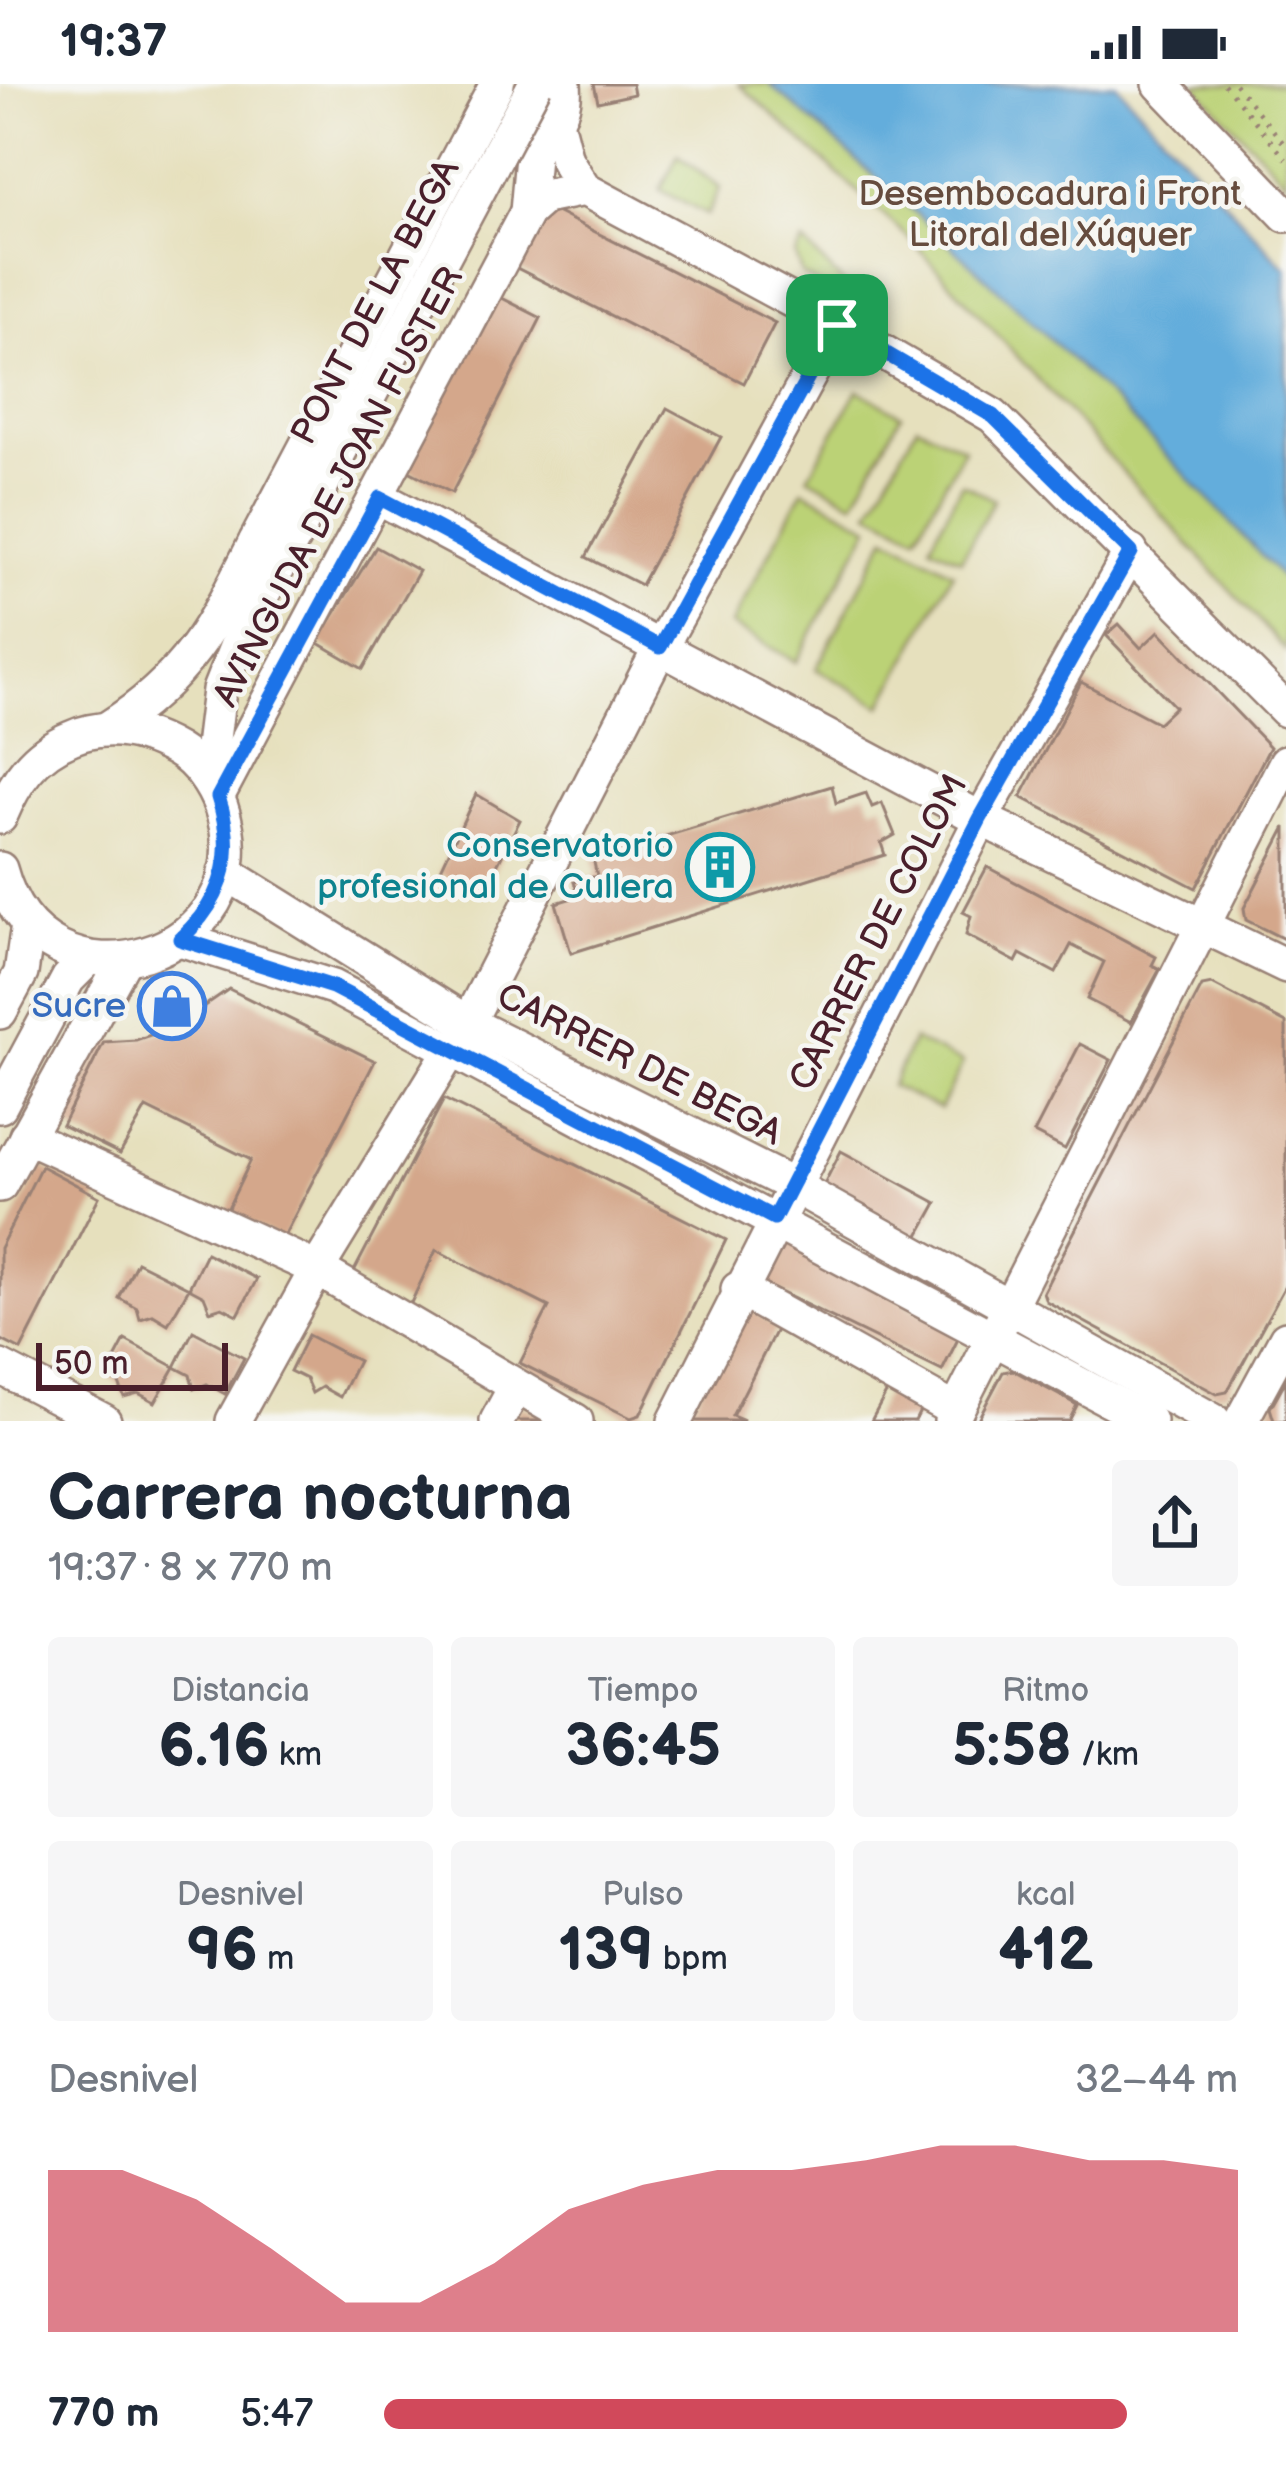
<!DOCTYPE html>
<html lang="es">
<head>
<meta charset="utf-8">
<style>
  :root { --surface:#fff; --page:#f6f6f7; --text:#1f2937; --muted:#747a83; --accent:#d1495b }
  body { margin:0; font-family:"Balsamiq Sans",sans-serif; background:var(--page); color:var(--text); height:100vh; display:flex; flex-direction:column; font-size:45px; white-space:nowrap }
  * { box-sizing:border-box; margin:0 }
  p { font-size:39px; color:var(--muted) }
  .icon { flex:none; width:66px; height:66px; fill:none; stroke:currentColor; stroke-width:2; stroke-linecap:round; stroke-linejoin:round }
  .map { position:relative; height:1337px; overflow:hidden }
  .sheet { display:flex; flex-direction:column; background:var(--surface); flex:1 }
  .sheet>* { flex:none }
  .scale { position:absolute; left:36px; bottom:30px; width:192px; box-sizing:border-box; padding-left:12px; border:6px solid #4a1f2b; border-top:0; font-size:33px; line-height:42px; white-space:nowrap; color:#4a1f2b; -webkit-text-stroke:9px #f6f6f2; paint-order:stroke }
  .pin { position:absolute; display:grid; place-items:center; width:102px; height:102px; color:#fff; margin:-51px; border-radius:24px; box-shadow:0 6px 18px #0006 }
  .round { display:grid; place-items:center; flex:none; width:126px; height:126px; border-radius:12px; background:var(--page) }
  .headline { display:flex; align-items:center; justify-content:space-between; height:204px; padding:0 48px }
  h1 { font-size:66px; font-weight:700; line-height:90px }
  .metrics { display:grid; grid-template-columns:repeat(3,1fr); gap:18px; height:204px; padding:12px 48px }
  .metrics div { display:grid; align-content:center; border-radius:12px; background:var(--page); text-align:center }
  .metrics b { font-size:60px; font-weight:700 }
  .metrics small { font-size:33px; font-weight:400 }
  .metrics p { font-size:33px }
  .chart { height:336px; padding:24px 48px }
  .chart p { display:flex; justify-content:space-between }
  .chart svg { width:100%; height:216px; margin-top:12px; fill:var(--accent); opacity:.7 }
  ul { padding:0 48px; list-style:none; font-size:39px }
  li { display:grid; grid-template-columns:192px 144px 1fr; align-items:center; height:90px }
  li i { height:30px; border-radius:15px; background:var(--accent) }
  .status { display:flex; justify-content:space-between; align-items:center; height:84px; padding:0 60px; background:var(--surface); direction:ltr }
  .status svg { height:33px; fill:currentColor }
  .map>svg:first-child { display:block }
</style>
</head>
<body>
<div class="status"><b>19:37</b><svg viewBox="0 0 49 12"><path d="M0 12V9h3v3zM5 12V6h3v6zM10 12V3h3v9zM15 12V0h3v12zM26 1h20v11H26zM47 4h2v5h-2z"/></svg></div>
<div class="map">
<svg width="1286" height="1337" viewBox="0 0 1286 1337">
  <rect width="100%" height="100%" fill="#f6f6f2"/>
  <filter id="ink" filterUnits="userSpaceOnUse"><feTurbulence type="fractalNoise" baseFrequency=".00833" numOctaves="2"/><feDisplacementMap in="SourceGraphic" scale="24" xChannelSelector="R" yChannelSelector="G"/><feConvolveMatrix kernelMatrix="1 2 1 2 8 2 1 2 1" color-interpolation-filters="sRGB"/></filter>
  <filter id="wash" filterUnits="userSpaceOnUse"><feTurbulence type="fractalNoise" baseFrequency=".004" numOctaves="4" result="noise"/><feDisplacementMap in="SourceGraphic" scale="48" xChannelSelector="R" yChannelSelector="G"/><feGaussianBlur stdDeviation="2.7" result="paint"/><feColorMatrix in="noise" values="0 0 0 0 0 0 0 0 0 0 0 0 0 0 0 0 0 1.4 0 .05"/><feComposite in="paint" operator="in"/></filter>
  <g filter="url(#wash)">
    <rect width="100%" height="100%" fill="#e6e0bd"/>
    <g fill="#bbd276" stroke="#827850" stroke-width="3">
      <path d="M739,0H1094L1286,211V567L912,157Z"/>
      <path d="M1194,0H1286V97Z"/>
      <path d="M678,71L720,104L707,131L660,106Z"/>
      <path d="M803,158L855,211L851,218L802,191L795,171Z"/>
      <path d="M858,306L901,331L854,418L808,393Z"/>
      <path d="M917,341L964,364L917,451L870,427Z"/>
      <path d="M962,399L994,416L961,475L930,461Z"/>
      <path d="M803,406L870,442L796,578L731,541Z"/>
      <path d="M887,452L953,488L882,622L816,585Z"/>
      <path d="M913,956L963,979L940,1025L891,1002Z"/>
    </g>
    <path fill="#64addc" stroke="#576684" stroke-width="3" d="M769,0H1116L1286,184V499C1125,320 952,156 769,0Z"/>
    <g id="blocks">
      <g fill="#d4a78b">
        <path d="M594,0H632L634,10L598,18Z"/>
        <path d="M542,121L775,239L744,299L511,181Z"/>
        <path d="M494,210L541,234L452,409L405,385Z"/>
        <path d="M667,324L721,353L641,501L586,473Z"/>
        <path d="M376,463L419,487L363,585L317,558Z"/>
        <path d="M1119,540L1141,564L1159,547L1270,663L1196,804L1021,713L1081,598L1158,639L1175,623L1106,551Z"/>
        <path d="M832,702L836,719L866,709L872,723L882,719L895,751L881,759L885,771L571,869L556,819L579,812L574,798L597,792L593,774Z"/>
        <path d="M476,710L520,736L482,810L439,789Z"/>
        <path d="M1286,743V856L1246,836L1244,824Z"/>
        <path d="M987,783L1156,873L1152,881L1160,885L1131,938L1087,915L1104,878L1071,861L1056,889L1020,870L1016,878L966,851L971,832L963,828Z"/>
        <path d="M1212,900L1286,939V1200L1227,1308L1217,1310L1046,1217L1043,1208L1202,902Z"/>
        <path d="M229,905L375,977L282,1156L226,1128L251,1076L146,1024L120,1070L62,1041L104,958L136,956L174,943Z"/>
        <path d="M1080,960L1111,976L1065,1065L1034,1049Z"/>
        <path d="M444,1015L726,1156L640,1331L631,1334L520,1279L549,1223L436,1166L410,1221L352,1191Z"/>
        <path d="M841,1067L937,1119L918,1153L823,1102Z"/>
        <path d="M41,1082L99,1113L21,1266L0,1255V1164Z"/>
        <path d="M780,1150L961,1249L942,1287L760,1198Z"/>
        <path d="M206,1169L257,1195L238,1231L222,1223L210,1227L204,1212L189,1204L168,1240L153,1231L140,1235L137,1224L119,1214L137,1178L189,1204Z"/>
        <path d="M743,1219L777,1244L732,1332L744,1337H685Z"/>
        <path d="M193,1247L244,1274L225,1310L207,1300L194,1305L190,1291L175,1283Z"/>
        <path d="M308,1251L358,1277L340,1313L322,1303L312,1309L306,1295L290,1287Z"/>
        <path d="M125,1256L175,1283L155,1318L138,1309L124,1313L119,1299L106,1292Z"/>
        <path d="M1013,1286L1077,1321L1069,1337H977L1003,1288Z"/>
        <path d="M1286,1296V1337H1274L1270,1324Z"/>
        <path d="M891,1300L923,1321L915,1337H871Z"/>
        <path d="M521,1321L550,1337H513Z"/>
      </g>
    </g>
  </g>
  <g filter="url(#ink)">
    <use href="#blocks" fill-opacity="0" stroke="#988074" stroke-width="3"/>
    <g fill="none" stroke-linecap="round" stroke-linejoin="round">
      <g stroke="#988074" stroke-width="38">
        <g id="minor">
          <path d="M1160,0L1286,131"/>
          <path d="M492,34L520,51C551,49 567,31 564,0"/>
          <path d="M556,37L566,76L584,105L837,241L993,332L1286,626"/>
          <path d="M527,128L534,50"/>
          <path d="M380,414L981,735L1286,882"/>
          <path d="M108,644C189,593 214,540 256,457"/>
          <path d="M208,696L219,606L244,543L284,472"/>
          <path d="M217,713L527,128L544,113L584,105"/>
          <path d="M0,733C15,697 34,669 71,654C107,638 144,647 177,666C197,678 213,701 221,723C272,871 43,946 0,785"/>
          <path d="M225,788L468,939L792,1101L1214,1337"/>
          <path d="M180,855L333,903L1149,1337"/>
          <path d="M0,928L21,889L28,841"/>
          <path d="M468,939L660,564L837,241"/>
          <path d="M0,1022L68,895L88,875"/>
          <path d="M26,1052L317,1185L576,1337"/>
          <path d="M0,1101L124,877"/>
          <path d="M738,1205L956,1327"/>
          <path d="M0,1283L104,1337"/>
          <path d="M233,1337L317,1185L451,966"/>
          <path d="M497,1337L515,1304"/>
          <path d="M675,1337L981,735L1131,468"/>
          <path d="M951,1337L1286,678"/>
          <path d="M1241,1337L1286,1254"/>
        </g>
      </g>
      <g stroke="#988074" stroke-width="4.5" stroke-dasharray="3 9" stroke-linecap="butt">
        <path d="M1224,0L1286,75"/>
        <path d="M1235,0L1286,62"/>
      </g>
      <use href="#minor" stroke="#fff" stroke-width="33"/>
      <g stroke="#988074" stroke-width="38" stroke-linecap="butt">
        <g id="minor-bridge">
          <path d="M256,457L497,0"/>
          <path d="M284,472L535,0"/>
        </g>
      </g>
      <use href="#minor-bridge" stroke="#fff" stroke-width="33"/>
    </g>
  </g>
  <g fill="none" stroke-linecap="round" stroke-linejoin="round" filter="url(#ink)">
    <g stroke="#fff" stroke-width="24">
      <path id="route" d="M837,241L993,332L1131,468L980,735L774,1134L333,903L180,855C224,816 237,769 218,713L380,414L660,563Z"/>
    </g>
    <use href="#route" stroke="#1a73e8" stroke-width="15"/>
  </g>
  <defs>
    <g id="building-ring" transform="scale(3.45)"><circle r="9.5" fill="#f6f6f2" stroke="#0f9aa8" stroke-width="1.5"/><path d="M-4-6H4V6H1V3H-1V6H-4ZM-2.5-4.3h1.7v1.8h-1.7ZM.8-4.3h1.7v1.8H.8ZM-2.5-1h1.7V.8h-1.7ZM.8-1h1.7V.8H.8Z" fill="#0f9aa8"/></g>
    <g id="shop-ring" transform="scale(3.45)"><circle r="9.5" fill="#f6f6f2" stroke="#3f7fe0" stroke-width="1.5"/><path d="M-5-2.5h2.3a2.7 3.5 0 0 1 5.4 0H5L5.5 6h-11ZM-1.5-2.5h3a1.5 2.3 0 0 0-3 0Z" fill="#3f7fe0"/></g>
  </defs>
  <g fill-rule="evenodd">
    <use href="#building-ring" x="720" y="783"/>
    <use href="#shop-ring" x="172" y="922"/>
  </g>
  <g text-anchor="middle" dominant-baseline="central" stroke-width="9" stroke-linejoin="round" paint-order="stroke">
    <g font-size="36" fill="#664c3e" stroke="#f6f6f2">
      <text x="1050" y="110">Desembocadura i Front<tspan x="1050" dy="41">Litoral del Xúquer</tspan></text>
    </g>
    <g font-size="36" fill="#4a1f2b" stroke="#f6f6f2">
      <text transform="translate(376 218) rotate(-62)">PONT DE LA BEGA</text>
      <text transform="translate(339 403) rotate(-62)">AVINGUDA DE JOAN FUSTER</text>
      <text transform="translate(879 849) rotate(-63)">CARRER DE COLOM</text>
      <text transform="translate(639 981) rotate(27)">CARRER DE BEGA</text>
    </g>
    <g font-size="36" fill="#0d838f" stroke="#f6f6f2" text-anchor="end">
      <text x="674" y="762">Conservatorio<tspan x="674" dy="41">profesional de Cullera</tspan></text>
    </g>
    <g font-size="36" fill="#366cbe" stroke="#f6f6f2" text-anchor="end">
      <text x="126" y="922">Sucre</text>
    </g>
  </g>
</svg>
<div class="scale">50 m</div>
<div class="pin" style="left:837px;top:241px;background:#1e9e55"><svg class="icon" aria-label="arrive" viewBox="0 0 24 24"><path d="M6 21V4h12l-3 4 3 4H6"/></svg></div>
</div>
<section class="sheet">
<div class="headline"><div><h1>Carrera nocturna</h1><p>19:37 · 8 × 770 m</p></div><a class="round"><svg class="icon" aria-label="share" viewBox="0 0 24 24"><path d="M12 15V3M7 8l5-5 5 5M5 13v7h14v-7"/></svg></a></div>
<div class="metrics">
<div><p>Distancia</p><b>6.16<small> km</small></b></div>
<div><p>Tiempo</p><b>36:45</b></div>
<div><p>Ritmo</p><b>5:58<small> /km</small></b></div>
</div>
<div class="metrics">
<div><p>Desnivel</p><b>96<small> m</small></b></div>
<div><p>Pulso</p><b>139<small> bpm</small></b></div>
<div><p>kcal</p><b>412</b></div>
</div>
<div class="chart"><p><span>Desnivel</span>32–44 m</p>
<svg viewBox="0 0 160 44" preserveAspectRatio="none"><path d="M0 44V11L10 11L20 17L30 27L40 38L50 38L60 30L70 19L80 14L90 11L100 11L110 9L120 6L130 6L140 9L150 9L160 11V44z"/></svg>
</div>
<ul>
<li><b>770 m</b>5:47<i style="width:87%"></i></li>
</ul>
</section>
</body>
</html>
